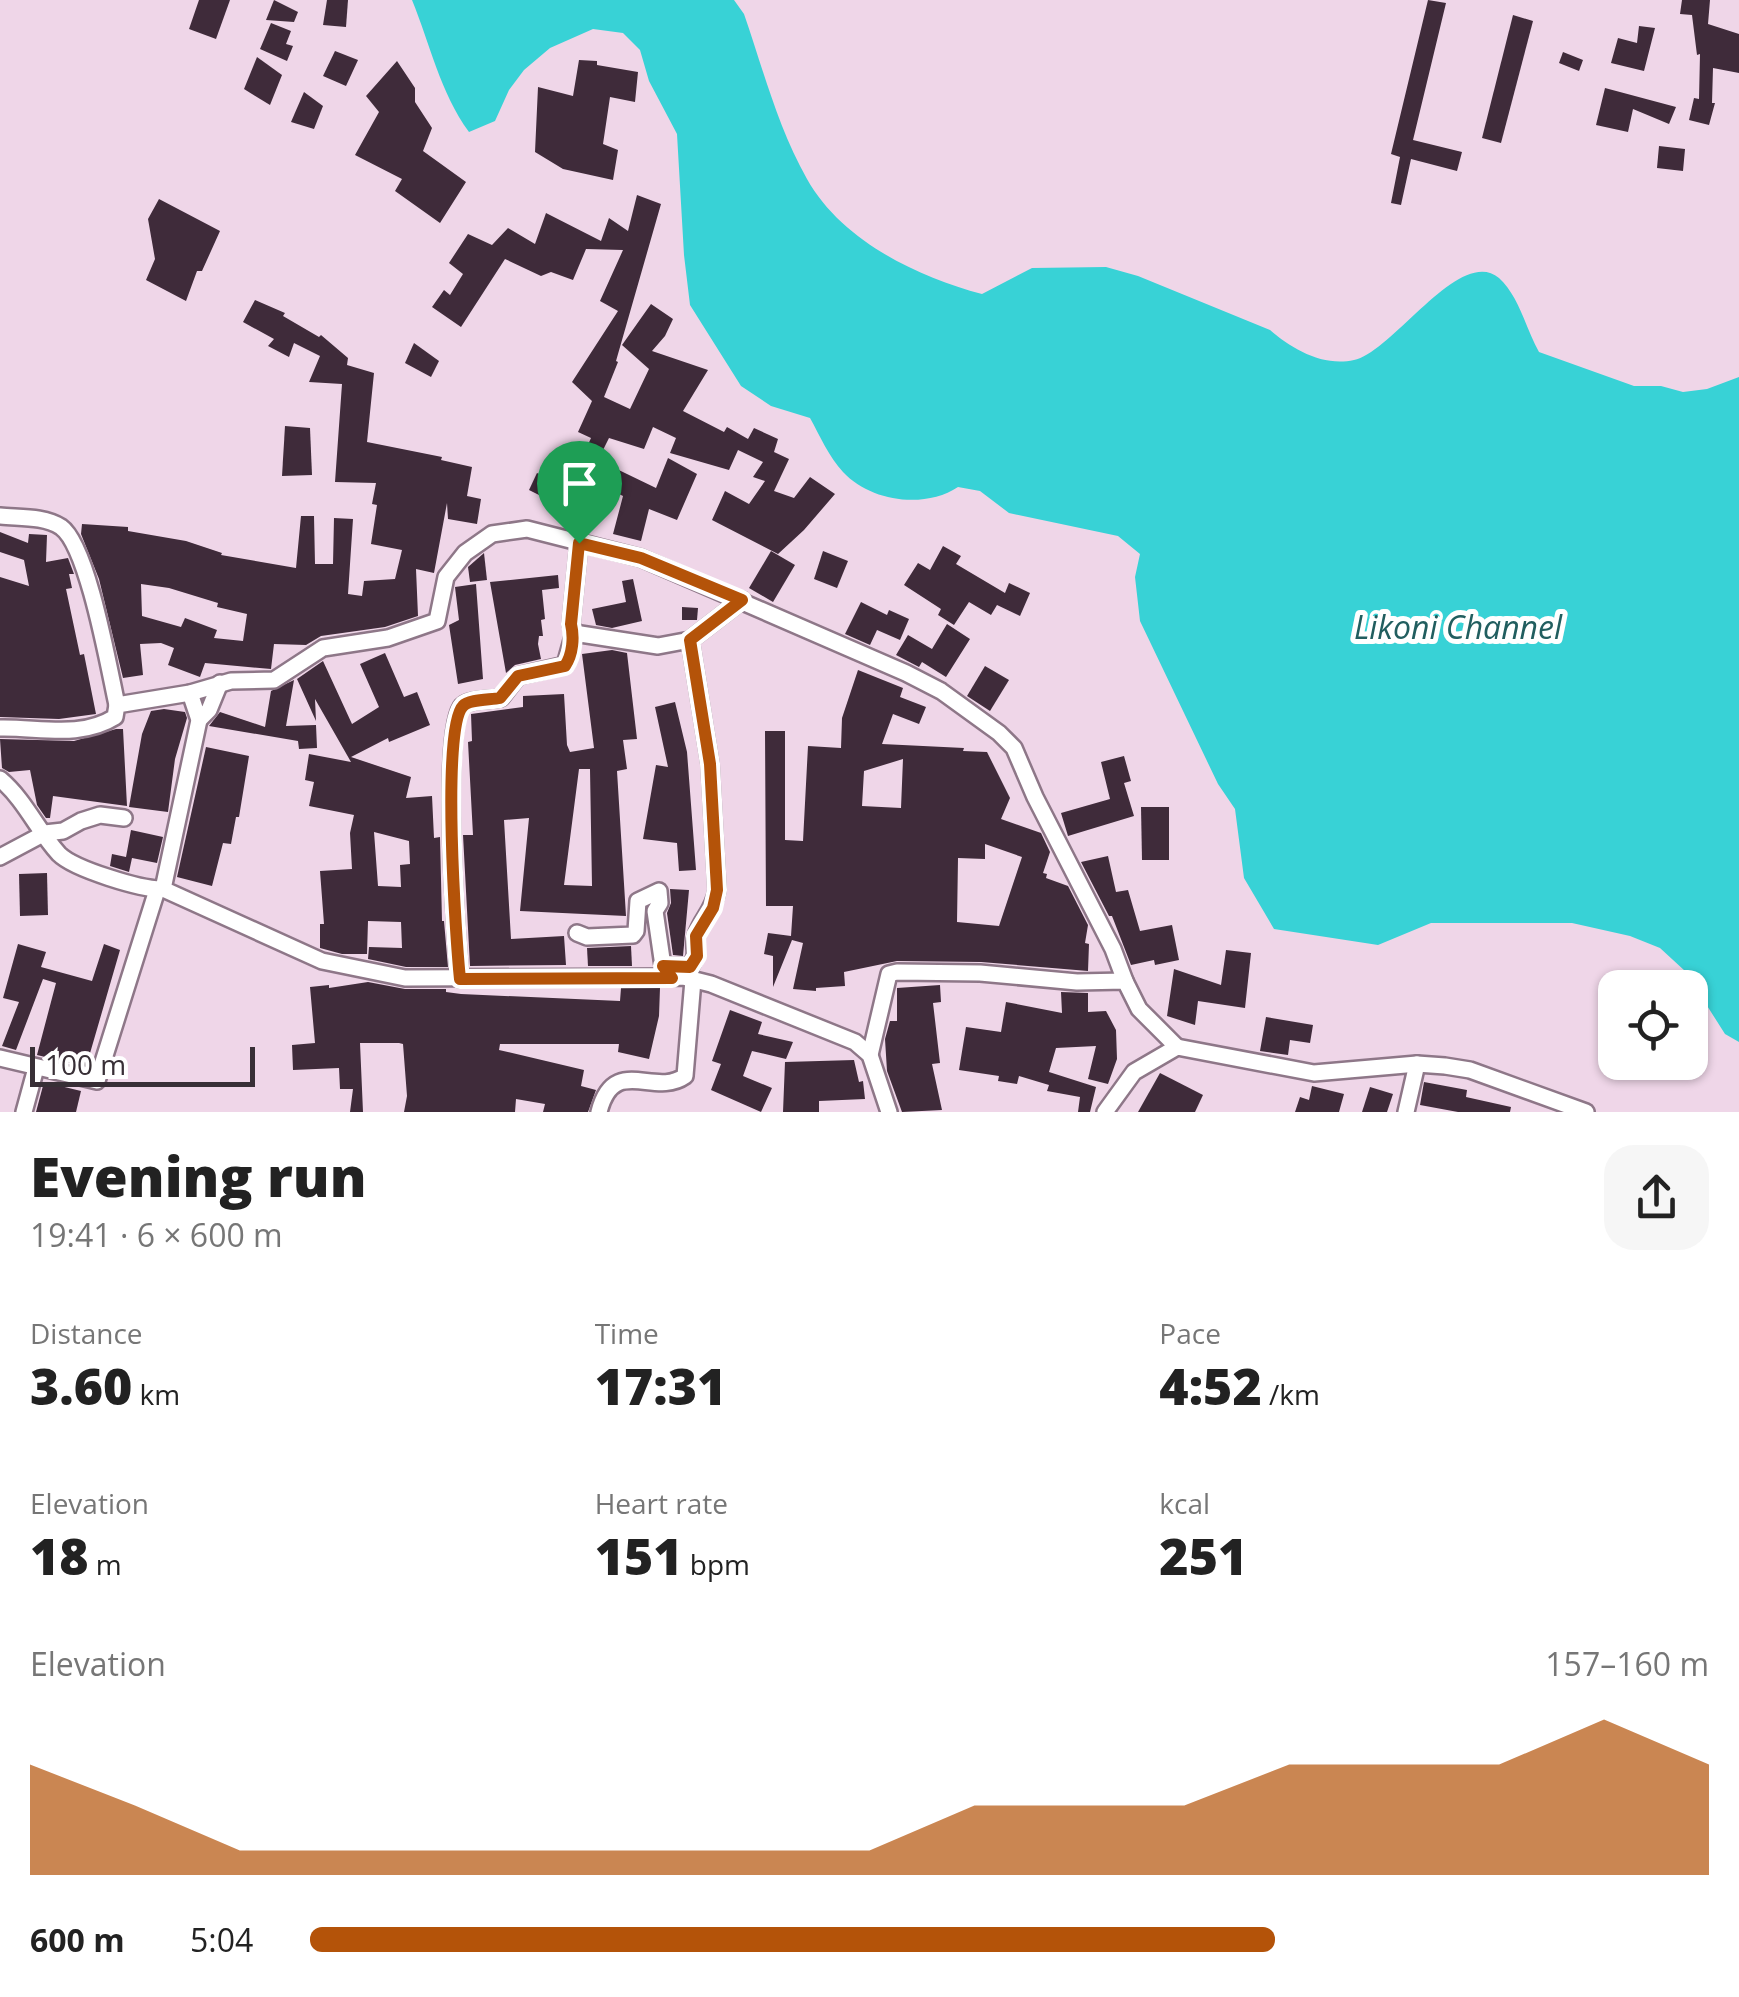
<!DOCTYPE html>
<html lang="en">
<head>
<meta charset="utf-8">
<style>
  :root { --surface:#fff; --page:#f6f6f6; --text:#222; --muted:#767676; --accent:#b45309 }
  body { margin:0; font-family:"Open Sans",sans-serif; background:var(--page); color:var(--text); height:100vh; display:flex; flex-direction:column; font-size:38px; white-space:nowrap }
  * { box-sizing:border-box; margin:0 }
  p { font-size:32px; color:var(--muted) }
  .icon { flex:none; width:55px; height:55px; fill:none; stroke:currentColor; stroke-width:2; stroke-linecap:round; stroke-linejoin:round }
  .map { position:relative; height:1112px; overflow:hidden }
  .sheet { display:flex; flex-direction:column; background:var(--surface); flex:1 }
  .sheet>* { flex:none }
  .tools { position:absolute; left:1598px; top:970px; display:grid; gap:20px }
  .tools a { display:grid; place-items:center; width:110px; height:110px; border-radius:20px; background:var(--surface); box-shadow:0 2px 8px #0004; font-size:50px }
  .scale { position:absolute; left:30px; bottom:25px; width:225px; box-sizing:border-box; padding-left:10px; border:5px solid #382f36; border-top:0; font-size:28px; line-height:35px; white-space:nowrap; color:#382f36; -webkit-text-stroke:8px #fff; paint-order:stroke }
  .pin { position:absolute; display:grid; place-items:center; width:85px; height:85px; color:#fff; margin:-102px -42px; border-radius:50% 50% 50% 0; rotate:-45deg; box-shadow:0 0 10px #0007 }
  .pin .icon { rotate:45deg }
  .round { display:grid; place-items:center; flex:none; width:105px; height:105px; border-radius:30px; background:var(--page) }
  .head { display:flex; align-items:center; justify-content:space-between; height:170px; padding:0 30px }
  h1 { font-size:55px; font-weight:800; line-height:75px }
  .figures { display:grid; grid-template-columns:repeat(3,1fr); gap:15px; height:170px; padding:10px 30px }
  .figures div { display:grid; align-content:center }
  .figures b { font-size:50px; font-weight:800 }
  .figures small { font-size:28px; font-weight:400 }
  .figures p { font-size:28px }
  .chart { height:280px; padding:20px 30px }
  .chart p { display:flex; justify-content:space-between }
  .chart svg { width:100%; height:180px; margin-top:10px; fill:var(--accent); opacity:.7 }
  ul { padding:0 30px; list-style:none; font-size:32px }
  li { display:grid; grid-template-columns:160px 120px 1fr; align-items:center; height:75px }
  li i { height:25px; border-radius:12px; background:var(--accent) }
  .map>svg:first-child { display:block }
</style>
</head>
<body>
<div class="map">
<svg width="1739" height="1112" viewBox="0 0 1739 1112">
  <rect width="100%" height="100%" fill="#efd6e8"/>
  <path fill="#38d2d6" d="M412,0H734L744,14C763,69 778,128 807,179C841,240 917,277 982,294L1032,268L1106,267L1138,276L1270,330C1292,349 1323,367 1354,360C1393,352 1460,245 1499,278C1519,296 1526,329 1539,352L1634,386H1661L1683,392L1707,389L1739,377V1042L1725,1034L1685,971L1660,948L1630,936L1572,923H1431L1378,945L1274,929L1244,878L1235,809L1218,784L1140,621L1135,577L1140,554L1118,536L1009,513L980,491L958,487C925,509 871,502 843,472C829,457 820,436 810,418L771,406L741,386L690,305L684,255L677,134L649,81L640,50L623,33L593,29L550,48L524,70L509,90L495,121L469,132C440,92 430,44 412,0Z"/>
  <g fill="#3f2b3a" fill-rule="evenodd">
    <path d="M199,0H230L216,39L189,29Z"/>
    <path d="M274,0L298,12L294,22L266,20Z"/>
    <path d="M327,0H348L346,27L323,25Z"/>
    <path d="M1428,0L1446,3L1413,140L1462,152L1457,171L1411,159L1401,205L1391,203L1400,157L1391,154Z"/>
    <path d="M1682,0H1710L1708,24L1739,34V73L1713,68L1712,103H1715L1709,125L1689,120L1694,98L1699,99L1700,54L1697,55L1692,15L1680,14Z"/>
    <path d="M1513,15L1533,21L1501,143L1482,138Z"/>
    <path d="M271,23L291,31L286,44L293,46L287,61L260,49Z"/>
    <path d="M1639,26L1655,28L1644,71L1611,63L1618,38L1637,43Z"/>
    <path d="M335,51L358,60L346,86L323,76Z"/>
    <path d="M1563,52L1583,60L1579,71L1559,63Z"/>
    <path d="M257,57L282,75L270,105L244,89Z"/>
    <path d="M579,60L597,61V65L638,72L635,102L610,97L603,144L618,150L613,180L563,169L535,152L538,87L573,96Z"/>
    <path d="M397,61L415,88V102L432,128L423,151L466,182L440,223L395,191L402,179L355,155L379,112L366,96Z"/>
    <path d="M1605,88L1676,107L1669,124L1633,109L1628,132L1596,125Z"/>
    <path d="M304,92L323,106L314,129L291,122Z"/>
    <path d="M1659,146L1685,149L1683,171L1657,168Z"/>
    <path d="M637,195L661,204L616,361L618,362L604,397L630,409L649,369L622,345L651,304L673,319L665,336L652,351L708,370L683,411L724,432L727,427L748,439L754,428L778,439L774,452L789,459L774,491L794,498L810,477L835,494L804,530L778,554L712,520L725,491L749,504L765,481L753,477L763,462L738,450L729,470L670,453L676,438L653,427L644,449L609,438L598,460L656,488L668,458L697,474L677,520L649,509L641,541L613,534L623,496L593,481L595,477L577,469L591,438L578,432L592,401L572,382L618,311L600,301L623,250L586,249L573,280L551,272L541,276L505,259L461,327L432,307L444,290L450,295L463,274L449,263L468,234L492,245L508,228L535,244L546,213L601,241L609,218L628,231Z"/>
    <path d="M159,199L220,231L202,271H197L186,301L146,280L155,259L148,219Z"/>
    <path d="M255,300L285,313L283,316L319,337L321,335L348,358L347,365L374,373L367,442L442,457L441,460L472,467L467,496L481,499L477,524L448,519L447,503L434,573L416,569L418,616L385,627L321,636L306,645L274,644L271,669L205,663L200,677L168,665L174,648L161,643L140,644L143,675L123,678L99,579L81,534L82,524L128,527V531L186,541L222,553L221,555L296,568L301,516H314L315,564H333L334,518L353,519L348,594L362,596L364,581L395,579L402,550L371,544L377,505L372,504L376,483L335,482L342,384L309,382L320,356L294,343L289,357L268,346L274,339L243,322ZM141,584L169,588L218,603L217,607L247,614L243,641L214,638L217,630L185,618L181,627L142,616Z"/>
    <path d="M414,343L439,361L431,377L405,363Z"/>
    <path d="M285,426L310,428L312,475L282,476Z"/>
    <path d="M537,473L550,479L541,496L529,490Z"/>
    <path d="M0,532L28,543L29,534L47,535L46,562L68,558L74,574H69L72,588L66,589L80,655L84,654L96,714L59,719L0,717V577L29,586L24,560L0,552Z"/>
    <path d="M943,546L961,556L956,564L1005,593L1009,583L1030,593L1020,616L997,605L991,615L969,602L954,625L938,615L941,609L904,585L918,563L930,570Z"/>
    <path d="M771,551L795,565L773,602L749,588Z"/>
    <path d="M823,551L848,561L837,588L814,579Z"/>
    <path d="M484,553L487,580L470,582L468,567Z"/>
    <path d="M558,575L559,588L542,590L545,619L541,620L543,636H539L538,644L541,659L515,665L506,673L490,582Z"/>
    <path d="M633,579L642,621L612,628L596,625L592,609L626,602L622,581Z"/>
    <path d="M476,584L483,679L458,684L449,625L459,620L455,587Z"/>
    <path d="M861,602L887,615L889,610L909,619L900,640L877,630L870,645L845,634Z"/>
    <path d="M682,607L698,608L697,620H682Z"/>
    <path d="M947,624L970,639L946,677L922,662L919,667L896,655L908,635L932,649Z"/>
    <path d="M612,650L627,653L637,739L623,740L627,769L617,771L626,916L520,911L529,818L504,820L511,939L564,936L566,965L470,966L463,835H473L468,742L472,741L471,714L523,707V696L564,694L567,745L570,752L594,748L582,654ZM579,769H590L592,886L564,885Z"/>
    <path d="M385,653L404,697L417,692L430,725L389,742L388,738L351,757L411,777L406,798L432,796L434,838L440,837L442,921H444L448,967H406L368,959L369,947L402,948L401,922L368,921L367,954H342L320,948V924H324L320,871L352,869L350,833L354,815L309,806L314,782L305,780L309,754L351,762L315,699L316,721L297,679L323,661L352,724L379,707L360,664ZM374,832L409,841L410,864L400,865L401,887L378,886Z"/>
    <path d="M985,666L1009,680L990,711L967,696Z"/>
    <path d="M858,670L903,688L900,697L926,707L919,724L893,714L882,744L964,748L963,751L987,752L1010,798L1001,819L1041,833L1050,852L1043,873L1047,874L1046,878L1068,886L1088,925L1085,943L1089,944L1088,971L981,962L897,961L844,972L845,986L816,988V991L793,989L803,943L792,940L773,987V956L764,954L768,933L791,936L793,906H766L765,731H785V840L803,841L808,746L841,748L842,718ZM903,759L901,808L862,806L864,771ZM985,844L1022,857L999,926L957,922L958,858L985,859Z"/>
    <path d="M294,680L286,726L316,725L317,748L299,749L298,741L209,726L220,712L265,727L271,691Z"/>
    <path d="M675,702L687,752L696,870L679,871L677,843L643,839L656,765L668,767L655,707Z"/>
    <path d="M164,709L185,712L187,718L175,759L168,812L129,807L142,734L151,711Z"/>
    <path d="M116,729H123L127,806L53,796L50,818H46L37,805L30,770L9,772L2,768L0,739L74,741Z"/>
    <path d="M206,747L249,756L239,817H236L231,844L223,843L212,886L177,877Z"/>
    <path d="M1124,756L1131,781L1124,783L1134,816L1068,836L1061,813L1110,799L1101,762Z"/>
    <path d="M1141,807H1169V860H1142Z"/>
    <path d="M131,830L163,837L157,863L132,858L129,872L110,866L112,854L126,857Z"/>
    <path d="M1108,856L1116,892L1128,890L1140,931L1172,925L1179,960L1155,965L1154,960L1131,965L1112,916H1109L1081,862Z"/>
    <path d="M47,873L48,915L20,916L19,874Z"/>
    <path d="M670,889L689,890L683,956L673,955L667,913L671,903Z"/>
    <path d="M18,944L46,952L41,967L92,981L104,944L120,950L86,1067L37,1055L56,983L43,979L16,1050L2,1046L19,1002L3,998Z"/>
    <path d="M631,946L632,966H588L587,948Z"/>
    <path d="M1226,950L1251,953L1245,1008L1198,1001L1195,1025L1167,1016L1174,969L1221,985Z"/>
    <path d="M368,982L405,989H446V992L461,994L620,1001L621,988H660L659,1016L649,1059L618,1052L619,1044H500L499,1050L584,1070L581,1086L596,1090L588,1112H543L545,1104L516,1099L515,1112H404L407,1096L403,1044L399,1043H360L363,1112H350L353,1089H340L339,1068L293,1070L292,1045L315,1043L310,987L329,985V988Z"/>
    <path d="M940,985L941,1002L933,1003L940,1063L932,1064L942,1110L902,1112L887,1071L885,1039L890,1021H897V988Z"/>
    <path d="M1061,992L1088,993V1012L1106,1011L1116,1030L1117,1059L1108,1084L1088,1079L1096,1046L1056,1048L1049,1072L1096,1087L1090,1112H1078L1080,1097L1047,1091L1049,1085L1019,1076L1017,1084L998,1081L999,1076L959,1070L966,1027L1001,1032L1006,1002L1062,1013Z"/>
    <path d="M730,1010L762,1022L758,1034L793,1042L786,1059L752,1051L743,1076L772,1088L761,1112L711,1090L721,1064L712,1061Z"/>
    <path d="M1266,1017L1313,1025L1310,1043L1290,1040L1288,1055L1260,1051Z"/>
    <path d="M854,1060L859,1082L863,1081L865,1099L819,1101V1112H783L785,1062Z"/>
    <path d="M1160,1073L1203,1095L1195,1112H1138Z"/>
    <path d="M44,1082L81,1091L76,1112H36Z"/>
    <path d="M1424,1082L1467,1090L1466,1097L1511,1107L1510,1112H1458L1420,1105Z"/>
    <path d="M1312,1086L1344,1094L1339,1112H1295L1300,1097L1309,1100Z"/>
    <path d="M1370,1087L1393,1094L1387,1112H1362Z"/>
  </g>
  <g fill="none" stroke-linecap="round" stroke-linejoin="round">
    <g stroke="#8e7788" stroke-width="20">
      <g id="street">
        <path d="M0,516C20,518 44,516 61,527C88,546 109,669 117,705"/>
        <path d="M579,543L571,624L574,633L658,646L690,640L742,600"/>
        <path d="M190,693L199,720L163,889L322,961L405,978L683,977L711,984L855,1042L870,1055L889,1112"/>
        <path d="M199,720L209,710L220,683"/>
        <path d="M0,728C39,727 80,739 115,717L117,705L190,693L231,681L274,680L323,648L388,638L437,621L446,577L465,553L492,534L527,529L641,558L906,673L941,691L999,733L1014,748L1035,797L1113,949L1125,981"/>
        <path d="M0,779C26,801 37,830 59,854C74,869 142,890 163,889"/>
        <path d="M0,857L45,833L63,831L81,821L100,815L124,818"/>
        <path d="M577,933L587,937L633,935L636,931L638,901L659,891L660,903L655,911L663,966L667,972"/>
        <path d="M663,966L690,967C700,952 692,949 696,936C701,919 714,910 717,890L710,764L690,640"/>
        <path d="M460,979C456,941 441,728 462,706C469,699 491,700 501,698L518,676L565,665L574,633"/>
        <path d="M870,1055L889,974L897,972L980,973L1077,982L1125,981L1139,1009L1177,1047"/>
        <path d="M0,1058L97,1081L157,890"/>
        <path d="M24,1112L36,1068"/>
        <path d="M599,1112C614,1054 654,1098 685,1076L693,980"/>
        <path d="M1105,1112L1134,1072L1177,1047L1314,1073L1417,1064L1445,1066L1470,1070L1586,1112"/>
        <path d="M1406,1112L1417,1064"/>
      </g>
    </g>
    <use href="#street" stroke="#fff" stroke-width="15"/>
  </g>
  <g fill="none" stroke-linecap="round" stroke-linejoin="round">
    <g stroke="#fff" stroke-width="20">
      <path id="route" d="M579,543L641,558L742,600L690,640L710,764L717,890L713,908L696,936L697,956L690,967L663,966L672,978L460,979C456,941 441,728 463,706C469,699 491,700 500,698L518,676L565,666C573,654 574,637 571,624Z"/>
    </g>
    <use href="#route" stroke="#b45309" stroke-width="12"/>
  </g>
  <g text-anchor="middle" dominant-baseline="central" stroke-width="10" stroke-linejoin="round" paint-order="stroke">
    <g font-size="32" font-style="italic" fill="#215e5f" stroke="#fff">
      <text x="1458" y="626">Likoni Channel</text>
    </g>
  </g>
</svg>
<div class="tools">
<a><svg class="icon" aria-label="locate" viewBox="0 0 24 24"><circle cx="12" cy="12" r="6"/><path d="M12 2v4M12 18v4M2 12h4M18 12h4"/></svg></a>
</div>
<div class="scale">100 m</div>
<div class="pin" style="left:579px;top:543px;background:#1e9e55"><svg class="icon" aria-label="arrive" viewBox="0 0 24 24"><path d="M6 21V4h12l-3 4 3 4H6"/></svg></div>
</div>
<section class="sheet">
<div class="head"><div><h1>Evening run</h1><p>19:41 · 6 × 600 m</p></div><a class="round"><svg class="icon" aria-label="share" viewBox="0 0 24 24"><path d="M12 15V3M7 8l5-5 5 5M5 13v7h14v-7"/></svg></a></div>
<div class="figures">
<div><p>Distance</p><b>3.60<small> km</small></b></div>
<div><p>Time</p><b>17:31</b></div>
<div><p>Pace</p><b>4:52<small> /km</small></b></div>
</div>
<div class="figures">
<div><p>Elevation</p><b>18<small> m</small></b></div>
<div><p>Heart rate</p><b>151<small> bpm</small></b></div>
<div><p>kcal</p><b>251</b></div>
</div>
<div class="chart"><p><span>Elevation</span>157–160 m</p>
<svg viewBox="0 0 160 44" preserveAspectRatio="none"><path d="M0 44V17L10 27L20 38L30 38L40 38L50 38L60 38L70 38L80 38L90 27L100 27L110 27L120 17L130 17L140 17L150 6L160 17V44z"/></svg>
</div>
<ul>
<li><b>600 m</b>5:04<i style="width:69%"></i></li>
</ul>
</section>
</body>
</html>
